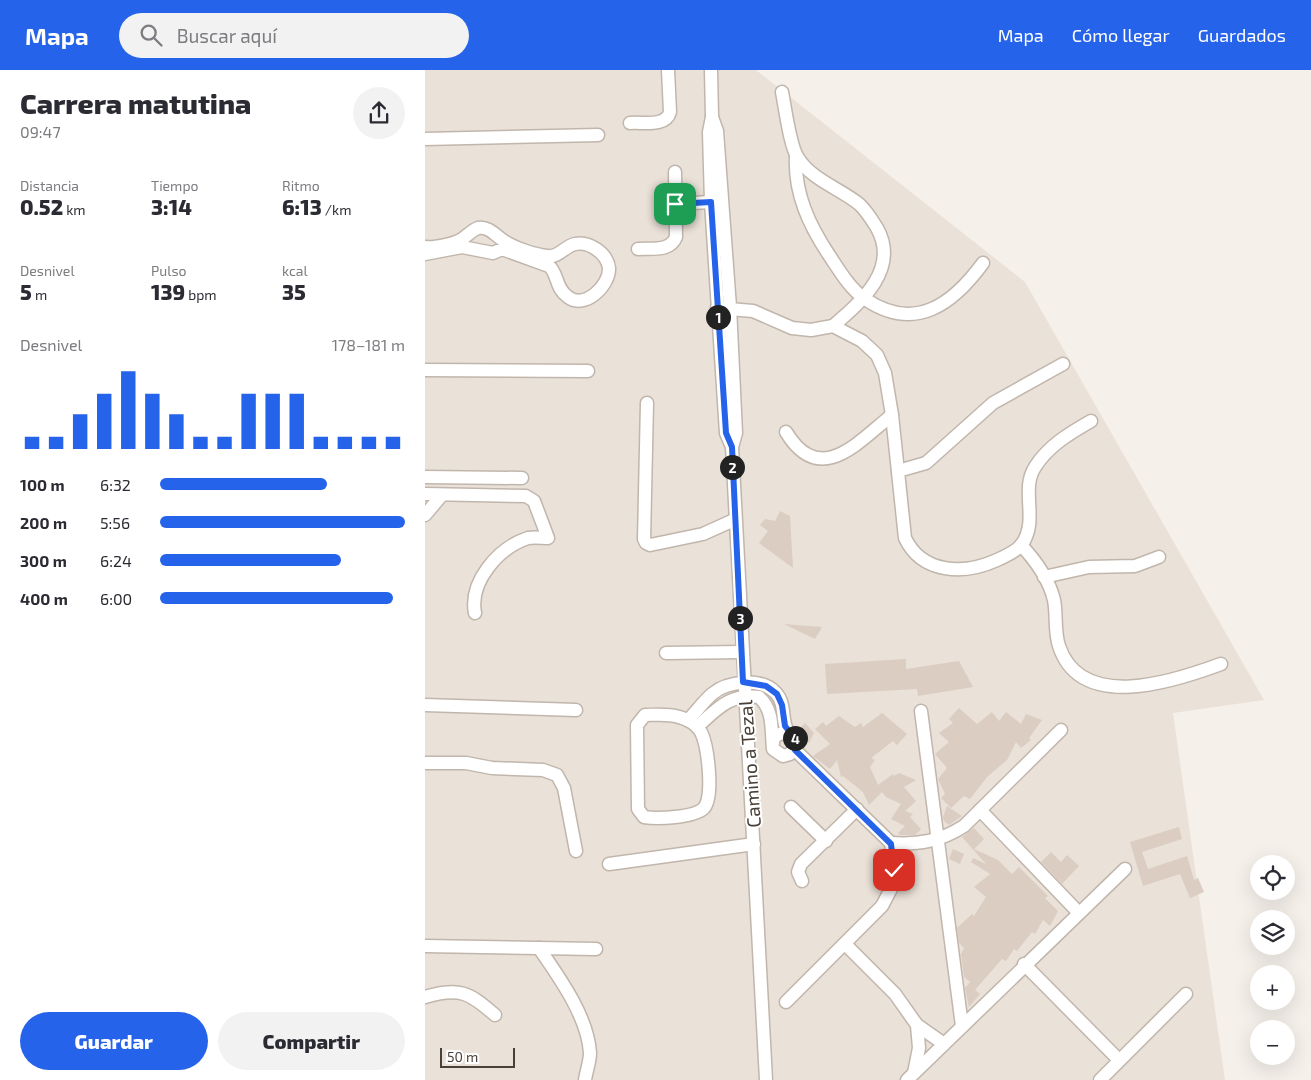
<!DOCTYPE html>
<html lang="es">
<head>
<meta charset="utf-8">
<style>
  :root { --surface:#fff; --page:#f2f2f3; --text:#2b2b33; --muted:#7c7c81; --accent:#2563eb }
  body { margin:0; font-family:"Exo 2",sans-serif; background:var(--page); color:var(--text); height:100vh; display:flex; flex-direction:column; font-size:19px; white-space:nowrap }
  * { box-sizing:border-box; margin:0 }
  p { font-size:16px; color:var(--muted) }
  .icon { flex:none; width:28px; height:28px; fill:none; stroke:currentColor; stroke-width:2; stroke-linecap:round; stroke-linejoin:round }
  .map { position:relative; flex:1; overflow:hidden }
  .details { display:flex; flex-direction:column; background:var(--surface); width:425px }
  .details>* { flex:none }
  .tools { position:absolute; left:825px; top:785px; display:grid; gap:10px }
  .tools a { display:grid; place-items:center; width:45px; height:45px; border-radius:50%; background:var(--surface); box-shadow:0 5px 20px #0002; font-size:25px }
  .scale { position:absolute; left:15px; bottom:12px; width:75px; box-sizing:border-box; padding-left:5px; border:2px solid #4a4038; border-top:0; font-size:14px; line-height:18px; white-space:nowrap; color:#4a4038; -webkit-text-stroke:4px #fff; paint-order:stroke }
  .pin { position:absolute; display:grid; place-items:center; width:42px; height:42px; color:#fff; margin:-21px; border-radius:10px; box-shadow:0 2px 8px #0006 }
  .km { position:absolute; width:25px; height:25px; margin:-12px; border-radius:50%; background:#222; color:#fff; font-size:14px; line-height:25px; text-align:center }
  .round { display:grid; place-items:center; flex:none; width:52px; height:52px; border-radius:26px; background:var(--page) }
  .overview { display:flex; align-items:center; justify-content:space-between; height:85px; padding:0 20px }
  h1 { font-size:28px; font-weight:800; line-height:38px }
  .stats { display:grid; grid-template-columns:repeat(3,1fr); gap:8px; height:85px; padding:5px 20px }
  .stats div { display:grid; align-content:center }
  .stats b { font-size:21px; font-weight:800 }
  .stats small { font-size:14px; font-weight:400 }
  .stats p { font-size:14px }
  .chart { height:140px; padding:10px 20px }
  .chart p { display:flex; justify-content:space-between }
  .chart svg { width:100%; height:90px; margin-top:5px; stroke:var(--accent); stroke-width:6 }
  .cta { display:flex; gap:10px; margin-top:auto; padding:10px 20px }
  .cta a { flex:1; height:58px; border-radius:30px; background:var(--accent); color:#fff; font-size:20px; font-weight:800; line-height:58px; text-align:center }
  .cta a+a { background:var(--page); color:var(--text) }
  ul { padding:0 20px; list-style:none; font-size:16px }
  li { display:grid; grid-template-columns:80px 60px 1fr; align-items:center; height:38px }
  li i { height:12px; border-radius:6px; background:var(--accent) }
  header { display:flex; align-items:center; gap:30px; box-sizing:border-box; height:70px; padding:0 25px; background:var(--accent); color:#fff }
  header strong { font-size:24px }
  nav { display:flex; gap:28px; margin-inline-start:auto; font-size:18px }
  .search { width:350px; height:45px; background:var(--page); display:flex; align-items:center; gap:12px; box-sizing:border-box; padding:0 18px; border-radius:28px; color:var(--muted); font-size:19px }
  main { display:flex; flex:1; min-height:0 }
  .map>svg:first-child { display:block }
</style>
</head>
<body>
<header>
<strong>Mapa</strong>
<div class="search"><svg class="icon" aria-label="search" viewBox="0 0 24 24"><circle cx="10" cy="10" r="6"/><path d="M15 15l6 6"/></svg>Buscar aquí</div>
<nav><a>Mapa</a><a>Cómo llegar</a><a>Guardados</a></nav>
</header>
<main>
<section class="details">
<div class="overview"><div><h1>Carrera matutina</h1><p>09:47</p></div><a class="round"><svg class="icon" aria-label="share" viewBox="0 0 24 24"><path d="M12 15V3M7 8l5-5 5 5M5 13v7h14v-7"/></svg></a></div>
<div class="stats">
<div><p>Distancia</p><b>0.52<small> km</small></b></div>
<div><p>Tiempo</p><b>3:14</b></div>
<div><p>Ritmo</p><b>6:13<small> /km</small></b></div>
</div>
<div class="stats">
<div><p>Desnivel</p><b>5<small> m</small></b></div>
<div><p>Pulso</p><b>139<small> bpm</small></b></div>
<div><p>kcal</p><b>35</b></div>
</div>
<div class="chart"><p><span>Desnivel</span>178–181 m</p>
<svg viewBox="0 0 160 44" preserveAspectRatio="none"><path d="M5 44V38M15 44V38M25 44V27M35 44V17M45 44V6M55 44V17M65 44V27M75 44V38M85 44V38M95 44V17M105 44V17M115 44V17M125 44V38M135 44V38M145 44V38M155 44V38"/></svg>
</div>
<ul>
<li><b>100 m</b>6:32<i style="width:68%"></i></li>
<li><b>200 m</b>5:56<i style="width:100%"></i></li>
<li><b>300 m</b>6:24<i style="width:74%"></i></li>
<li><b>400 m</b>6:00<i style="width:95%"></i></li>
</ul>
<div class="cta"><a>Guardar</a><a>Compartir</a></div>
</section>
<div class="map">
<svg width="886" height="1010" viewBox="0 0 886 1010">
  <rect width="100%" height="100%" fill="#f5f0ea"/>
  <path fill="#eae1d8" d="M0,0H331L600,212L839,630L748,643L800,1010H0Z"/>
  <g fill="#dbcdc2">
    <path d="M355,441L365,446L368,498L334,473L343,461L335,455L340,449L350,451Z"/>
    <path d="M359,554L397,557L390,569Z"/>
    <path d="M481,589V599L534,591L548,617L493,626L492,619L402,624L400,594Z"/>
    <path d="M534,638L552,654L567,642L574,651L581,642L596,654L601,644L617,650L604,668L606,670L596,678L591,672L582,690L562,707L545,729L539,726L526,738L516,728L520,724L513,709L522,698L510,684L524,672L514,663L528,653L524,649Z"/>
    <path d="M457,643L482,664L472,675L468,671L446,688L450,690L445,697L453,715L468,704L469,706L474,703L491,710L479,717L491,731L480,741L488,744L485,747L496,759L490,765H475L473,763L480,756L466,749L476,734L461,727L457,722L444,735L438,722L418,706L416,707L412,690L405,699L388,686L405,674L390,659L398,652L401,656L414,646L430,657L436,653L438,657Z"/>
    <path d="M380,653L389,663L384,673L373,660Z"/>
    <path d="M522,736L537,746L524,755L519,751L518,747Z"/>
    <path d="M754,757L757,769L717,782L723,799L762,786L769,810L773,808L779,822L765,828L755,804L718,816L705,772Z"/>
    <path d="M549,758L559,769L549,779L573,790L587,804L594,797L623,826L620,828L633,841L625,856L618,850L610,864L607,862L592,881L589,879L581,891L577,889L550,920L555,924L544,937L540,918L545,912L539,907L536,884L539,878L534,873L532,858L547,844L549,846L561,827L549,817L565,804L546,792L548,788L561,794L537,767Z"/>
    <path d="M528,779L539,784L535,794L524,789Z"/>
    <path d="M626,782L636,792L642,785L654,796L637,814L616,792Z"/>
  </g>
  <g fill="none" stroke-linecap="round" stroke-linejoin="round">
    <g stroke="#c1b6ac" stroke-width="15">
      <g id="minor">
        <path d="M286,0L287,47L284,62L286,132L301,363L307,377L341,1010"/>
        <path d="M357,22C360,37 365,77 373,88C387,110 414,118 434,134C441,140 447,150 452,158C475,199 436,232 408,256"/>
        <path d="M287,47L292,61L305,237L311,363L307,377"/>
        <path d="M205,53C219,52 241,57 245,42L243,0"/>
        <path d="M0,69L173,65"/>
        <path d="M371,86C369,123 384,155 404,185C414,200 425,219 440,229C490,263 528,234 558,193"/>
        <path d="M250,134L286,132"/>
        <path d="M0,177C9,178 29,174 37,169C42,166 47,160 53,158C64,156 71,166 79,171C90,178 110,185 123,186C133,188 140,176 150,174C164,171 182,183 184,198C185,215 160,240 143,227C130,218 133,203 124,196L77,179L68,183L37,177L0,184"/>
        <path d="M213,179C227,178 245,182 251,167L250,102"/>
        <path d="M292,238L328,241L367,258L386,260L408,256L437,271L452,285L460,303L467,345L480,468C497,504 539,505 572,490C581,486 592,481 597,474C614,450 595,420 610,397C623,376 645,363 666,351"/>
        <path d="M0,300L163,301"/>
        <path d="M222,333L219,469L221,473L225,475L278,464L309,450"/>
        <path d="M361,362C395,418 433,372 467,345"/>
        <path d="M473,401L501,393L568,333L638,294"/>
        <path d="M0,407L97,408"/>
        <path d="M0,424L101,426L109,431L123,468C117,468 109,467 103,468C73,478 44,512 50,543"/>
        <path d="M0,445L17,425"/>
        <path d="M596,475C611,491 624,509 629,530C632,545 629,561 634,576C656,643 750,611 796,594"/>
        <path d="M619,507L664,497L710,496L734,487"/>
        <path d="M241,583L317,582"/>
        <path d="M0,635L151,640"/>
        <path d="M496,641L537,956"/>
        <path d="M220,645C233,645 249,643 262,650C267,652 273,657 276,662C283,676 289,727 279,738C269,748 232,749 219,747L213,739L212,655Z"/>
        <path d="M263,650C271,642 278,632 287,624C302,611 337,607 351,623C362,635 355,652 364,663"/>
        <path d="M272,657C293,638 304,624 334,627C349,640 346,660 348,679L358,686L365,684L371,675L368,666L359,662L349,667L348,673"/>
        <path d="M0,693H41L67,698L118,700L132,705L139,718L151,781"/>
        <path d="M366,737L401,771"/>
        <path d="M555,740L654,843"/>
        <path d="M466,773C493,775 516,771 539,756L636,660"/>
        <path d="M184,794L329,774"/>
        <path d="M377,811L373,802L376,794L432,739"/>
        <path d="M420,874L470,924L492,955L519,974"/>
        <path d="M0,876L171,879"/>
        <path d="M114,878C134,907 163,947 165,983C165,992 161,1002 160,1010"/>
        <path d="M599,894L694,990"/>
        <path d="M0,927C34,917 44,922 70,945"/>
        <path d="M361,932L457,836L469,813V800L466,773L370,680"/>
        <path d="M489,1003L494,978L492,955"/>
        <path d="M482,1010L700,799"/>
        <path d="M675,1010L761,924"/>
      </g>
    </g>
    <use href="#minor" stroke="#fff" stroke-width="12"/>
  </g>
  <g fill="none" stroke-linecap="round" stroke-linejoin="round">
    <g stroke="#fff" stroke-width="10">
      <path id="route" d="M250,134L286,132L301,363L307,377L318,612L341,616L352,624L357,635L360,656L371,670L370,680L466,774L469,800"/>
    </g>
    <use href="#route" stroke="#2563eb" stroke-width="6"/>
  </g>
  <g text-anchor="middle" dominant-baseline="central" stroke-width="4" stroke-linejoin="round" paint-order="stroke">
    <g font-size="19" fill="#4a4038" stroke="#fff">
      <text transform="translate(324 694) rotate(-94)">Camino a Tezal</text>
    </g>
  </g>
</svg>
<div class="tools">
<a><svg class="icon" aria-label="locate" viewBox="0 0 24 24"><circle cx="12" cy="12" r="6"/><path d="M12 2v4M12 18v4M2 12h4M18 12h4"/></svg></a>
<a><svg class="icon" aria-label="layers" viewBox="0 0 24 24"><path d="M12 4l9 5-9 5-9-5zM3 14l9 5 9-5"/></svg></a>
<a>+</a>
<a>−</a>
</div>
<div class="scale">50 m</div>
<div class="pin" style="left:250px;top:134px;background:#1e9e55"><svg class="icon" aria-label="arrive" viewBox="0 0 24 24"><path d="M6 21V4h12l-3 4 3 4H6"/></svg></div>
<div class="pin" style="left:469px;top:800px;background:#d93025"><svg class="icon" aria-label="check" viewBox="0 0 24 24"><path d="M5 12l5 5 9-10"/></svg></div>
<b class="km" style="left:293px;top:247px">1</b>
<b class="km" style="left:307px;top:397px">2</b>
<b class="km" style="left:315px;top:548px">3</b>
<b class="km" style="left:370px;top:668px">4</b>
</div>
</main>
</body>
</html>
